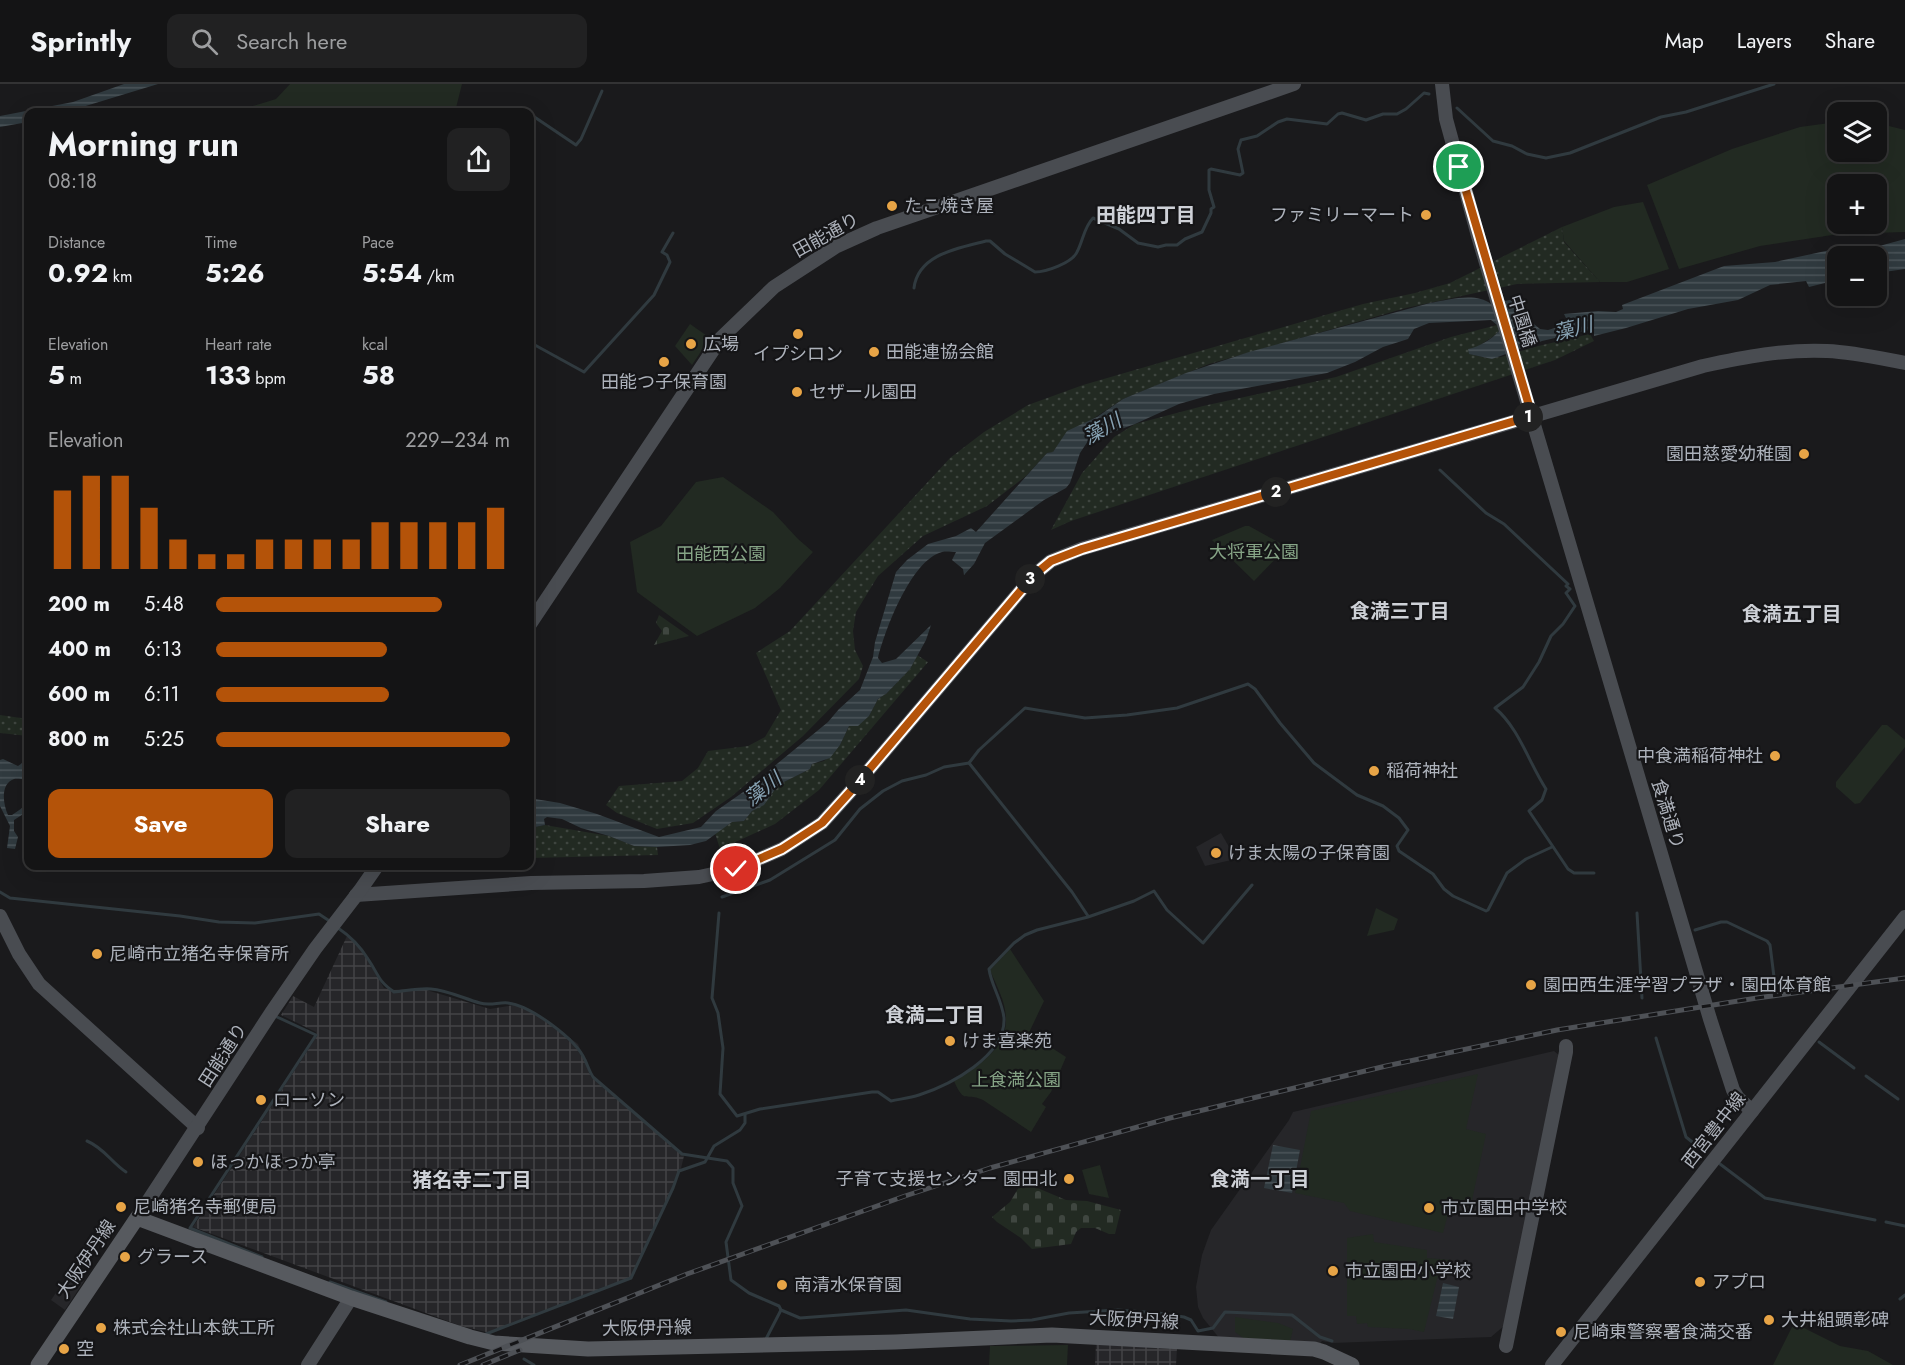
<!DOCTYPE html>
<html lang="en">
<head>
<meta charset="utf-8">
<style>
  :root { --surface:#141415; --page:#212122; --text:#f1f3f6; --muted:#9d9ea0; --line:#333334; --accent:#b45309 }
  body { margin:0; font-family:Jost,"Noto Sans JP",sans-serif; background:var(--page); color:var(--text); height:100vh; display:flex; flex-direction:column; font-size:22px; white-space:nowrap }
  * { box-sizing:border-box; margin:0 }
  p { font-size:20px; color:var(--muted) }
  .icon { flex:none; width:33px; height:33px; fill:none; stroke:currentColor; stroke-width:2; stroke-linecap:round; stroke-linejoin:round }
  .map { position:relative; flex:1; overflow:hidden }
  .drawer { position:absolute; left:24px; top:24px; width:510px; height:762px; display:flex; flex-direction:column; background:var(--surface); border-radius:12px; box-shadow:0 6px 24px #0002,0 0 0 2px var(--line) }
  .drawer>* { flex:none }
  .fabs { position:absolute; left:1827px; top:18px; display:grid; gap:12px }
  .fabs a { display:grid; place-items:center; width:60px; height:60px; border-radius:12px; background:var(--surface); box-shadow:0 6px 24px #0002,0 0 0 2px var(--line); font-size:30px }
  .pin { position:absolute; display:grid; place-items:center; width:51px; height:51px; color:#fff; margin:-26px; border:3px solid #fff; border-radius:50%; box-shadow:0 2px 6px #0007 }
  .km { position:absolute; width:30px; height:30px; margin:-15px; border-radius:50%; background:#222; color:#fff; font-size:16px; line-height:30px; text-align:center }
  .round { display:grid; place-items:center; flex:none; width:63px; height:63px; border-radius:12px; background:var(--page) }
  .summary { display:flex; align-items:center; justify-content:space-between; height:102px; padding:0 24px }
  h1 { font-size:33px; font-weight:700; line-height:45px }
  .figures { display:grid; grid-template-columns:repeat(3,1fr); gap:9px; height:102px; padding:6px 24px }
  .figures div { display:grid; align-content:center }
  .figures b { font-size:26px; font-weight:700 }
  .figures small { font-size:16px; font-weight:400 }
  .figures p { font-size:16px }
  .chart { height:168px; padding:12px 24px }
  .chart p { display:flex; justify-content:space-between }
  .chart svg { width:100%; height:108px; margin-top:6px; stroke:var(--accent); stroke-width:6 }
  .button { display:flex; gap:12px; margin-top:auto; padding:12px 24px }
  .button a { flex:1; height:69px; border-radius:12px; background:var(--accent); color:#fff; font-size:24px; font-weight:700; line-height:69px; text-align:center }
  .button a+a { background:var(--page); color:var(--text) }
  ul { padding:0 24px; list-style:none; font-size:20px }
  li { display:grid; grid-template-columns:96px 72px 1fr; align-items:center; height:45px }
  li i { height:15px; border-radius:8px; background:var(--accent) }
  header { display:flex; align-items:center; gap:36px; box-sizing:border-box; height:84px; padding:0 30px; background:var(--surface); border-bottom:2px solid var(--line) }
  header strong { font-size:28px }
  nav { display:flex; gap:33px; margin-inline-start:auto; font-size:21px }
  .search { width:420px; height:54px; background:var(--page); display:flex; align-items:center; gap:15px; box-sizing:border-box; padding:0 21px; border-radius:12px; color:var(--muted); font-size:22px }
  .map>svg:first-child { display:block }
</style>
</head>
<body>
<header>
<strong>Sprintly</strong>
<div class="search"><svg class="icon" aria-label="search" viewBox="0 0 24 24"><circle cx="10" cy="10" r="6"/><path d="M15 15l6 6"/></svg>Search here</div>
<nav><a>Map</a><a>Layers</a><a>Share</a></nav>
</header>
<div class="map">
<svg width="1905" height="1281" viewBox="0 0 1905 1281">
  <defs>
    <pattern id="industrial-grid" width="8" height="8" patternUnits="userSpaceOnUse" patternTransform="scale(1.5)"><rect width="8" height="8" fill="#262629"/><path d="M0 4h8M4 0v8" fill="none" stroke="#434346"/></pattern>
    <pattern id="grass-dots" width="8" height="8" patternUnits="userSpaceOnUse" patternTransform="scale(1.5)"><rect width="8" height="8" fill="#222a22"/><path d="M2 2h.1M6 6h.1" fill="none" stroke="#3f4640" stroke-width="1.8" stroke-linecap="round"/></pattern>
    <pattern id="cemetery-stones" width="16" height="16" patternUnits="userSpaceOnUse" patternTransform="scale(1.5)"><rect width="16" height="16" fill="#222a22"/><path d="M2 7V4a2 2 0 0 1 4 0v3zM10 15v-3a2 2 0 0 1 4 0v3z" fill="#3f4640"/></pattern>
    <pattern id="water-rules" width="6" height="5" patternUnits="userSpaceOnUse" patternTransform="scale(1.5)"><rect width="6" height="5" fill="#303a3f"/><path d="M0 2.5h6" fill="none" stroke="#4b5459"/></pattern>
  </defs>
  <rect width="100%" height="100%" fill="#1a1a1c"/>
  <g fill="#262629">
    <path d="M1221,749L1236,775L1205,782L1196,763Z"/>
    <path d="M1554,967L1560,972L1505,1241L1491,1253L1333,1259L1322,1257L1319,1261L1220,1255L1203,1234L1198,1223L1196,1203L1202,1171L1211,1146L1289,1036L1293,1028Z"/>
    <path d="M70,1188L84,1197L65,1226L51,1216Z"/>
  </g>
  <g fill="url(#industrial-grid)">
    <path d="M347,852L358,860L384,904L394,906L423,905L490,925L514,921L531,926L578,960L591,993L684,1072L681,1084L632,1193L490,1249L461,1242L193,1143L317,952L316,948L281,931L293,912L314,923Z"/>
    <path d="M1096,1260L1177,1264L1176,1281H1095Z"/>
  </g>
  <g fill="url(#grass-dots)">
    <path d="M1562,143L1564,158L1600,198L1517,200L1406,224L1209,280L1123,315L1088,338L1059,360L1053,368L1047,369L1026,392L987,422L923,452L878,492L856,528L853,547L855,566L863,582L859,595L803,652L731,713L693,739L657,745L617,729L606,721L619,702L682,697L698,684L708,667L748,662L765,653L781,626L756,569L790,547L950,374L984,348L1028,321L1083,301L1363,220L1415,209L1450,199Z"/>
    <path d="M1497,241L1499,247C1491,256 1478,260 1470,270L1486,274L1501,273L1534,263L1590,250L1594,257L1555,276L1071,437L1051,446L1082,389L1114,353L1135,340L1203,322L1336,293L1451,253Z"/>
    <path d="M917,571L928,578L819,706L775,740L720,765L715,749L732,738L744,737L752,727L767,716L778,701L810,685L812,680L824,677L840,661L849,642L869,632L878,615L887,609L910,585Z"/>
    <path d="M0,631L28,635V652L0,649Z"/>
    <path d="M545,741L609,752L634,762L657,763L658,771L530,774V744Z"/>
  </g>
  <g fill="url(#cemetery-stones)">
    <path d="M659,531L689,552L654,561L662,547L656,539Z"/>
    <path d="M1028,1100L1066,1116L1087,1117L1121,1126L1115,1150H1109L1095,1144H1081L1076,1148L1071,1160L1032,1165L1021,1154L997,1138L992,1133L1010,1118L1019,1103Z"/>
  </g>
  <g fill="#222a22" fill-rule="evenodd">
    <path d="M290,0H462L455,28H233L276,15Z"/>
    <path d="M1837,38L1838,68H1876L1877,39L1905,46V148L1839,150L1760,162L1679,185L1647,101L1732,65L1800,43ZM1876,100V140H1838V100Z"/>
    <path d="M1643,118L1669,185L1627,198H1600L1564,157L1562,143L1614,123Z"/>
    <path d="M690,240L710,254L692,281L675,262Z"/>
    <path d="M723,393L773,428L798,455L813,468L780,504L755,524L697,552L637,508L630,458L661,442L696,398Z"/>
    <path d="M1245,442H1249L1287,463L1254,497L1212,456Z"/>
    <path d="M1882,641H1887L1905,656V663L1860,719L1855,720L1836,703V698Z"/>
    <path d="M1376,824L1398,835L1394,846L1367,852Z"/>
    <path d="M1010,865L1044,917L1026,955L1052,964L1066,973L1051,1008L1042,1020L1046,1023L1031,1048L983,1016C965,1007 965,1022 954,997C976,983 1007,965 1006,935C1006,918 996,901 990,886Z"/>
    <path d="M1478,990L1466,1045L1486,1050L1471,1121L1451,1118L1443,1149L1350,1127L1344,1119L1295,1109L1311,1027Z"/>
    <path d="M1100,1081L1109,1114L1089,1110L1082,1086Z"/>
    <path d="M1373,1150L1374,1158L1427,1166V1174L1452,1176L1451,1192L1438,1191L1424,1248L1409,1245L1368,1243L1367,1239L1357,1240L1356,1232H1347V1154Z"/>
    <path d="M1235,1233L1278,1239L1293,1245L1290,1258L1246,1256L1235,1248Z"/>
    <path d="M1798,1241L1840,1262L1868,1267L1893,1281H1773L1792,1243Z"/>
    <path d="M1068,1261L1067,1281H989L990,1262Z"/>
  </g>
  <g fill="url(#water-rules)">
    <path d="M124,0H158L66,28H28V38L0,43V32L73,18Z"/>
    <path d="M1905,155V185L1877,189L1876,172H1838L1837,196L1809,203L1806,197L1770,201L1738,216L1688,225L1626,244L1594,252V245L1542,257L1492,275L1469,270L1468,265C1479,263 1492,255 1499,247L1497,241L1491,236L1429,239L1414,245L1408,255L1383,263L1355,278L1327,289L1214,310L1179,320L1135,340L1088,357L1080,369L1070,399L1066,404L1044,416L985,459L974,480L964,491L963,485L952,476L956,468C952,468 946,467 942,468C911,476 885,546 878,574L882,579L896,575L931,541L926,556L910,585L887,609L878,615L869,632L858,642H849L840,661L830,674L812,680L810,685L778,701L764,721L752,727L744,737L732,738L706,757L690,761L657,763L634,762L609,752L581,744L562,735L547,733L544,735L545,741L530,744V717L535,715L560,719L597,730L659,753L701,743L716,727L759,697L772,684L828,638L839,625L860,606L873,573L875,558L896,488L907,476L928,460L956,452L971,444L976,448L1047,369L1053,368L1067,347L1097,333L1123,315L1186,289L1249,268L1430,219C1448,216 1476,208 1491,220L1519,214L1517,220L1522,230L1540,245L1548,246L1569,240L1564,230L1598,227L1616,228L1623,225L1622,221L1724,182L1775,178L1830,166L1850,170Z"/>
    <path d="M3,675L18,682L28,675V695C24,696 18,694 14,695C0,700 3,720 8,731H12L28,720V727L14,736V747L18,753L15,765L7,764L10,742L0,722V676Z"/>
    <path d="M1273,1061L1300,1066L1292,1109L1264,1104Z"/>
    <path d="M1443,1199L1459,1203L1453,1235L1436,1232Z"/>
  </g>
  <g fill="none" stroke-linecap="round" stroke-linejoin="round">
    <g stroke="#303a3f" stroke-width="3">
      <path d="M1457,24L1493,57L1512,62L1527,70L1546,74L1570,69L1661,33L1686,28L1774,0"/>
      <path d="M462,28L463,25L469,28"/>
      <path d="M530,30L576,61L581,55L602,7"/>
      <path d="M914,204C918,170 959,164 986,157H990L1005,170L1035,188C1046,188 1072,179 1077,168C1083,157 1084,143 1093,134L1119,145L1138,159L1158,163L1166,161H1177L1185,155L1202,148L1211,129V125L1214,123L1209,106V86L1211,85L1240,91L1243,89L1238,65L1241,56L1257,52L1278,38L1287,35L1327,40L1338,30L1342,29L1366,36L1383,30H1397L1406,25L1424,9L1429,10"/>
      <path d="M530,260H533L584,288L654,211L670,178L667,171L662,168L673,149"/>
      <path d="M1440,386L1486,429L1504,440L1568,500L1566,502L1570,505L1566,509L1575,522L1563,540L1551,552L1539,578L1523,603L1495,624C1519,644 1529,679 1546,705L1542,716L1529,727L1568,785L1574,789H1594"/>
      <path d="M969,679L979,666L1025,624L1085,634L1127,631L1177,624L1248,600L1255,605L1280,639L1314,679L1357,711L1383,722L1399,734L1408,746L1397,762L1399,767L1433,790L1444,805L1453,812L1486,827L1488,826L1507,789L1526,775L1552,763"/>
      <path d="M0,808L10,814L180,832L219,838L255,839L319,830L331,838"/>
      <path d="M722,813L770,796L835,756L860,725L883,707L902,697L926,691L944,683L969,679L1072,808L1088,832"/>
      <path d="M719,829L712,914L718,929L723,964L720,1010L737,1032L760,1025L872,1008H878L891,1017C900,1015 910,1014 919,1011C950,1001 1006,972 1004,934C1002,916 991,901 989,885L1014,859L1025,851L1037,846L1088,833L1134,817L1154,807L1167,826L1203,859L1252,801"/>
      <path d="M1637,829L1642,914"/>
      <path d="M338,844C350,852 360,862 368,875C379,891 377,896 394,908C406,907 419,904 431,905C447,906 465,915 480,919C490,922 499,918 508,919C531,922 576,955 585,976C588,982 589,987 593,993L682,1070L727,1077L733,1084V1099L742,1122L726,1158L731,1196L749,1209L779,1222L781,1226L800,1234L906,1226L970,1235L1011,1237L1032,1236L1069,1229L1117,1226L1158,1229L1184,1233L1191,1236L1198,1247L1213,1244L1225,1228L1292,1231L1320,1253L1332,1257"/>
      <path d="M1695,846L1721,838H1727L1767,857L1770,861L1774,893"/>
      <path d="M1656,954L1686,1053L1706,1069"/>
      <path d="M1819,958L1854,984"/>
      <path d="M1866,992L1898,1015"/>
      <path d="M87,1057C104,1064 112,1079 126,1088"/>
      <path d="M1720,1080L1765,1114L1875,1136"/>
      <path d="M1886,1138L1905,1142"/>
      <path d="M262,1173L190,1144L316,951L277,933"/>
      <path d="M330,1198L386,1218"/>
      <path d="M1900,1215L1905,1211"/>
      <path d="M486,1250L631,1194L673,1104L679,1087L705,1078L714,1062L740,1046L745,1039V1030"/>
      <path d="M766,1255L781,1226"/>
      <path d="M524,1275L534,1281"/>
    </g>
    <g stroke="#494c51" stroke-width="14">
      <path d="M1442,0L1446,35L1478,152L1710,935L1733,1006L1738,1014L1752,1027"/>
      <path d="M530,540L721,254L774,203L837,162L877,144L1294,0"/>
      <path d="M356,811L531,799L644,797L699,793L736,785L782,765L822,739L850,708L1034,491L1051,477L1081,465L1703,282C1744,273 1785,265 1827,267C1853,268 1879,274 1905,279"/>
      <path d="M0,832L19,870L39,900L198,1044"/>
      <path d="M137,1134L271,929L315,865L361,805L377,782"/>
      <path d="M1506,1262L1566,968V962"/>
      <path d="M308,1281L351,1214"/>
      <path d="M1552,1281L1905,833"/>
    </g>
    <path stroke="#575a5f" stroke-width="15" d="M38,1281L137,1134L351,1214L470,1253L494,1259L588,1265L895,1258L1052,1251L1314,1265L1324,1268L1352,1281"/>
    <g stroke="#4e5156" stroke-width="5">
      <g id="rail">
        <path d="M460,1281L687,1190L905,1112L990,1084L1170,1034L1386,982L1557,946L1757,914L1905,894"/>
        <path d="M483,1281L520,1266"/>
      </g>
    </g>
    <use href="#rail" stroke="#151517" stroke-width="3" stroke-dasharray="9" stroke-linecap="butt"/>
  </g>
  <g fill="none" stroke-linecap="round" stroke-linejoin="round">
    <g stroke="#fff" stroke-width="12">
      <path id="route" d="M736,785L782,765L822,739L850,708L1034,491L1051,477L1082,465L1532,332L1459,83"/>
    </g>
    <use href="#route" stroke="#b45309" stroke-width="8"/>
  </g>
  <g fill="#e7a446" stroke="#151517" stroke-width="2">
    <circle cx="892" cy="122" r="6"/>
    <circle cx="1426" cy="131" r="6"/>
    <circle cx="798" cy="250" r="6"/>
    <circle cx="691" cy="260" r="6"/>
    <circle cx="874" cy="268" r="6"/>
    <circle cx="664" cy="278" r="6"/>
    <circle cx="797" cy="308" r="6"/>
    <circle cx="1804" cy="370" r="6"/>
    <circle cx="1775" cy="672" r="6"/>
    <circle cx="1374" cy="687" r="6"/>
    <circle cx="1216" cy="769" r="6"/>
    <circle cx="97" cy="870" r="6"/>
    <circle cx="1531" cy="901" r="6"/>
    <circle cx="950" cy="957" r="6"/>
    <circle cx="261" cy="1016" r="6"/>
    <circle cx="198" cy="1078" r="6"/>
    <circle cx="1069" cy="1095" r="6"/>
    <circle cx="121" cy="1123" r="6"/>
    <circle cx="1429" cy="1124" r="6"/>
    <circle cx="125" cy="1173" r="6"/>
    <circle cx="1333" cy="1187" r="6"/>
    <circle cx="1700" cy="1198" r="6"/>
    <circle cx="782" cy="1201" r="6"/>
    <circle cx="1769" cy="1236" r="6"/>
    <circle cx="101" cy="1244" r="6"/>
    <circle cx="1561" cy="1248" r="6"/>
    <circle cx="64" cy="1265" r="6"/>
  </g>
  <g text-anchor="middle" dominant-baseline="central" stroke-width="4.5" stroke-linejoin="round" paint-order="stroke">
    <g font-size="18" fill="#adb2bb" stroke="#151517" text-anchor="start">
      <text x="904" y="122">たこ焼き屋</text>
      <text x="1414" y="131" text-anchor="end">ファミリーマート</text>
      <text x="703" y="260">広場</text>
      <text x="886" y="268">田能連協会館</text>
      <text x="798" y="270" text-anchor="middle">イプシロン</text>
      <text x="664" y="298" text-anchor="middle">田能つ子保育園</text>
      <text x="809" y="308">セザール園田</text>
      <text x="1792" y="370" text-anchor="end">園田慈愛幼稚園</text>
      <text x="1763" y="672" text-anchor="end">中食満稲荷神社</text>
      <text x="1386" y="687">稲荷神社</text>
      <text x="1228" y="769">けま太陽の子保育園</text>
      <text x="109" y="870">尼崎市立猪名寺保育所</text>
      <text x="1543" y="901">園田西生涯学習プラザ・園田体育館</text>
      <text x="962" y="957">けま喜楽苑</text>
      <text x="273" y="1016">ローソン</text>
      <text x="210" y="1078">ほっかほっか亭</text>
      <text x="1057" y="1095" text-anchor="end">子育て支援センター 園田北</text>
      <text x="133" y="1123">尼崎猪名寺郵便局</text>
      <text x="1441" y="1124">市立園田中学校</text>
      <text x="137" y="1173">グラース</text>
      <text x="1345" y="1187">市立園田小学校</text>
      <text x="1712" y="1198">アプロ</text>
      <text x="794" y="1201">南清水保育園</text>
      <text x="1781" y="1236">大井組顕彰碑</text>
      <text x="113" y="1244">株式会社山本鉄工所</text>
      <text x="1573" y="1248">尼崎東警察署食満交番</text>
      <text x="76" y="1265">空</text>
    </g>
    <g font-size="18" fill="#adb2bb" stroke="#151517">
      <text transform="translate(826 151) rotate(-29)">田能通り</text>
      <text transform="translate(1522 237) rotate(73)">中園橋</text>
      <text transform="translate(1668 730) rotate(73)">食満通り</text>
      <text transform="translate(223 971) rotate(-57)">田能通り</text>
      <text transform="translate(1714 1046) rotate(-52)">西宮豊中線</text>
      <text transform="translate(86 1175) rotate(-56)">大阪伊丹線</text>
      <text transform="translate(1134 1236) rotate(3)">大阪伊丹線</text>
      <text transform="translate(647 1244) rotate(-1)">大阪伊丹線</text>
    </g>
    <g font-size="18" fill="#86a486" stroke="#151517">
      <text x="1254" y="468">大将軍公園</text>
      <text x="721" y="470">田能西公園</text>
      <text x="1016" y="996">上食満公園</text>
    </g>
    <g font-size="20" font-weight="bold" fill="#ced1d7" stroke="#151517">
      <text x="1146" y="131">田能四丁目</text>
      <text x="1400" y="527">食満三丁目</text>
      <text x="1792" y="530">食満五丁目</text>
      <text x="935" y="931">食満二丁目</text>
      <text x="1260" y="1095">食満一丁目</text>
      <text x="472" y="1096">猪名寺二丁目</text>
    </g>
    <g font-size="20" font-style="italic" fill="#87a2b3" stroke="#151517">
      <text transform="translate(1573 245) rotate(-14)">藻川</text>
      <text transform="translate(1102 345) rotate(-30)">藻川</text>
      <text transform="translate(763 705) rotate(-38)">藻川</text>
    </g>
  </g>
</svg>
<div class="fabs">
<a><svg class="icon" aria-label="layers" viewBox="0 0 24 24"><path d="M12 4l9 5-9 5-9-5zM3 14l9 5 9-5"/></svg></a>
<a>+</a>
<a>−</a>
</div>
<div class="pin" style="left:1459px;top:83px;background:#1e9e55"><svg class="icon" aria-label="arrive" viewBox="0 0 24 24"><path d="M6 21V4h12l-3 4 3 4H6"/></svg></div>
<div class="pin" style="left:736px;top:785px;background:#d93025"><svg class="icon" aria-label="check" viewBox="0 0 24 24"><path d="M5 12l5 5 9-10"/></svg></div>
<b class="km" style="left:1528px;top:333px">1</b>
<b class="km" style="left:1276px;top:408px">2</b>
<b class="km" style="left:1030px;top:495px">3</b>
<b class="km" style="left:860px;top:696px">4</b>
<section class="drawer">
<div class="summary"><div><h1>Morning run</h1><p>08:18</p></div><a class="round"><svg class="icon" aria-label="share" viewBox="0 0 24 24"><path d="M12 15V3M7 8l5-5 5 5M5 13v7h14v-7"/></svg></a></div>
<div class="figures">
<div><p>Distance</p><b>0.92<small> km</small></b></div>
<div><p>Time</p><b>5:26</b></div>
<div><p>Pace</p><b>5:54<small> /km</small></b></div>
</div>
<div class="figures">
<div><p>Elevation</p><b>5<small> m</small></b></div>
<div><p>Heart rate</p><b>133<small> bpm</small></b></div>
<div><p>kcal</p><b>58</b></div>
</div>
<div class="chart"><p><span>Elevation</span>229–234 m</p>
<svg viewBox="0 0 160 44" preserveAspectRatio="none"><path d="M5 44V12M15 44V6M25 44V6M35 44V19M45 44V32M55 44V38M65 44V38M75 44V32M85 44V32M95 44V32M105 44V32M115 44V25M125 44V25M135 44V25M145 44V25M155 44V19"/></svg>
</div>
<ul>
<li><b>200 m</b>5:48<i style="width:77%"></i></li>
<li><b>400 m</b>6:13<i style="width:58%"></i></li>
<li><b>600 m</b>6:11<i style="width:59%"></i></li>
<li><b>800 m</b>5:25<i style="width:100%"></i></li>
</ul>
<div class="button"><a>Save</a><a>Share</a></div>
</section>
</div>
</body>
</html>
